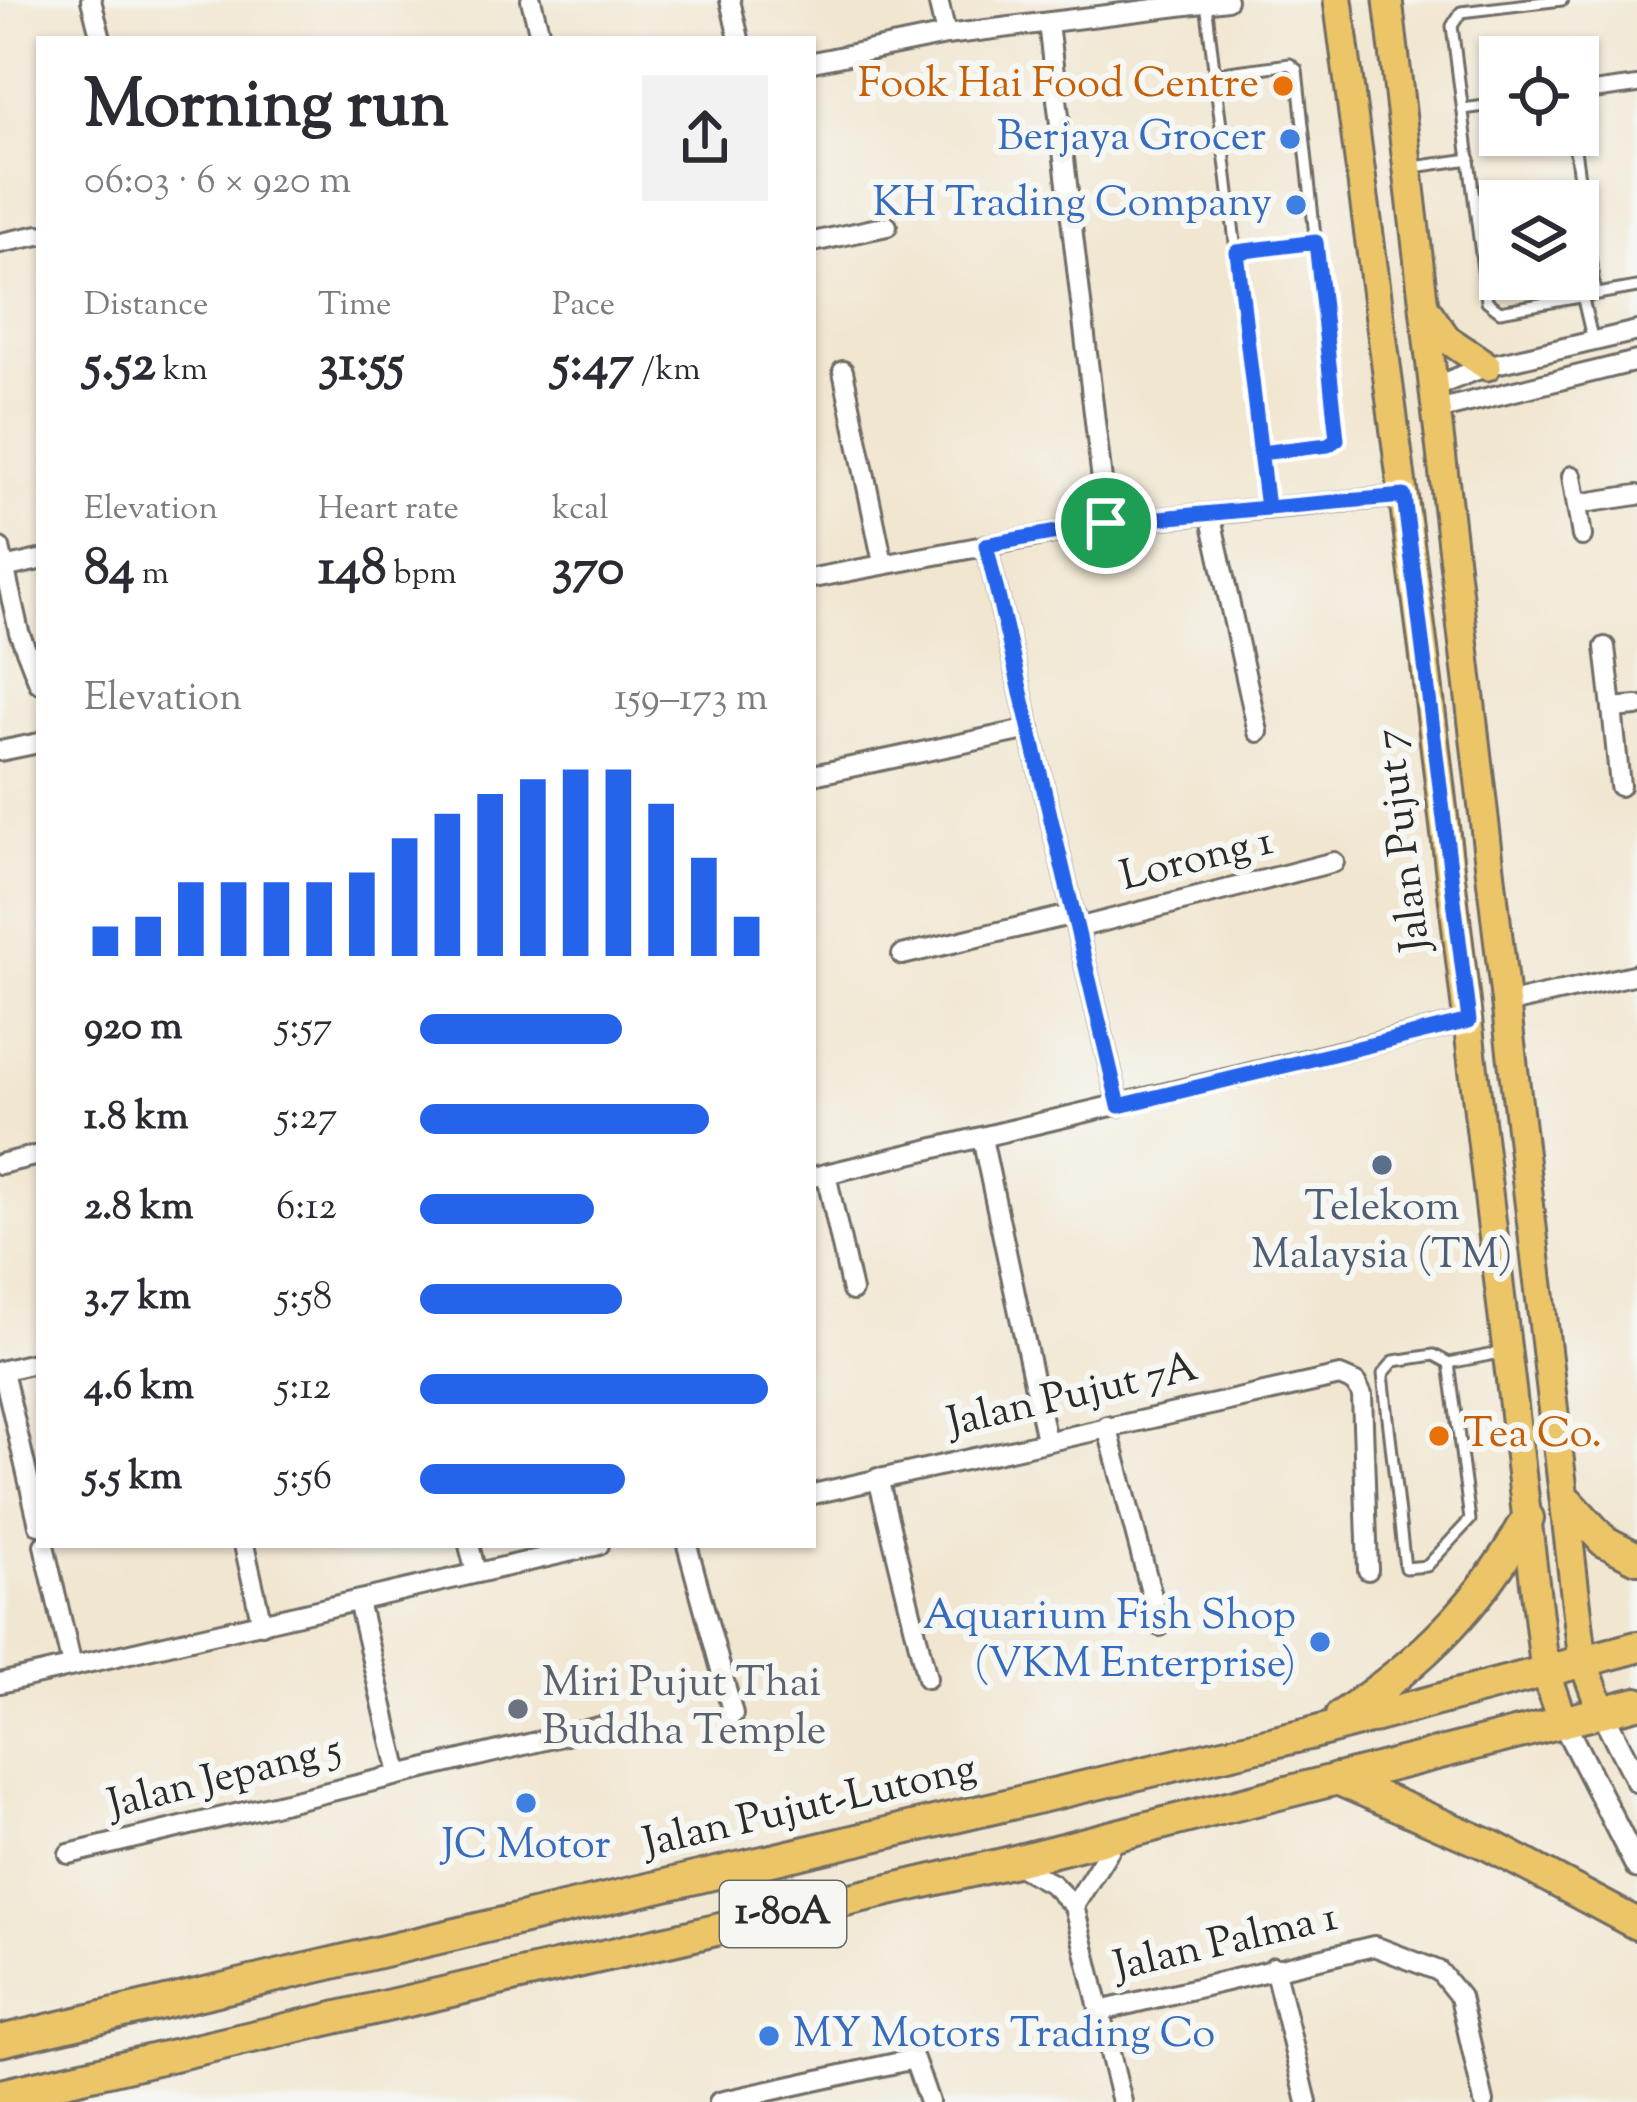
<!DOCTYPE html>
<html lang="en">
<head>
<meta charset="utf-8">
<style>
  :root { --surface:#fff; --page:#f2f2f3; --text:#2b2b33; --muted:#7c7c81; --accent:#2563eb }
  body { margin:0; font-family:"Sorts Mill Goudy",serif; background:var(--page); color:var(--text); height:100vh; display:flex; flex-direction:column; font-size:45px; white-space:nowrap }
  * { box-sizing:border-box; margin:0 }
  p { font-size:39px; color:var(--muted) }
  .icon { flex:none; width:66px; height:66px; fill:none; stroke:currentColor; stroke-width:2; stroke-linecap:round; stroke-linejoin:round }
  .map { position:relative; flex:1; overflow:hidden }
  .drawer { position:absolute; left:36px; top:36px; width:780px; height:1512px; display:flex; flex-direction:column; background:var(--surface); border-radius:0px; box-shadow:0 3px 9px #0004 }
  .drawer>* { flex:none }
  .buttons { position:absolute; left:1479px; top:36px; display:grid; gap:24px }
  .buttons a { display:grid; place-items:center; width:120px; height:120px; border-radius:0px; background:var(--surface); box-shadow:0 3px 9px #0004; font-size:60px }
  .pin { position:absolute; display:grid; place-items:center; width:102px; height:102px; color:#fff; margin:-51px; border:6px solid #fff; border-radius:50%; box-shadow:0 3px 12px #0007 }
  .round { display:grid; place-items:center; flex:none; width:126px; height:126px; border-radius:0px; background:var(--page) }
  .headline { display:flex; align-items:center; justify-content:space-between; height:204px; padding:0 48px }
  h1 { font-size:66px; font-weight:800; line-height:90px }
  .metrics { display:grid; grid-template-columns:repeat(3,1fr); gap:18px; height:204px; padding:12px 48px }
  .metrics div { display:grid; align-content:center }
  .metrics b { font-size:51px; font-weight:800 }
  .metrics small { font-size:33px; font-weight:400 }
  .metrics p { font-size:33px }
  .chart { height:336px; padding:24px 48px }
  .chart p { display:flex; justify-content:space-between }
  .chart svg { width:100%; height:216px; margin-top:12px; stroke:var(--accent); stroke-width:6 }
  ul { padding:0 48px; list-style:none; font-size:39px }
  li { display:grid; grid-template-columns:192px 144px 1fr; align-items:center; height:90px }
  li i { height:30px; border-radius:15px; background:var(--accent) }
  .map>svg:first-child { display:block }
</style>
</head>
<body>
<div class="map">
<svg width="1637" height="2102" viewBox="0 0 1637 2102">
  <rect width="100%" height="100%" fill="#f6f6f2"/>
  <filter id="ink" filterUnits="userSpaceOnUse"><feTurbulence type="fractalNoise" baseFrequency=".00833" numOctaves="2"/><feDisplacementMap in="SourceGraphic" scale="24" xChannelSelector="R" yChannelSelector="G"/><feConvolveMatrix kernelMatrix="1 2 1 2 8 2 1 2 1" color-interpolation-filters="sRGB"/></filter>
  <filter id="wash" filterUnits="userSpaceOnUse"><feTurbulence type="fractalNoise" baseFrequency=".004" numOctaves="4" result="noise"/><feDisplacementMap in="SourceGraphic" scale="48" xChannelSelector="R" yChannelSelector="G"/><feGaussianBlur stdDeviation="2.7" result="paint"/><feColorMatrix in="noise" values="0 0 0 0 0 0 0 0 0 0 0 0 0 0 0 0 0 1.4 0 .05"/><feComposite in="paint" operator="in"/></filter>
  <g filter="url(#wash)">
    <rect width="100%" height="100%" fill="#f1e6d0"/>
  </g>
  <g filter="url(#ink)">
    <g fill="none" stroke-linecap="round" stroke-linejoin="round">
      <g stroke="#706c65" stroke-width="15">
        <g id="service">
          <path d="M1562,0L1461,12L1452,26L1487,301L1500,311L1637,287"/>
          <path d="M1206,2L1267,508"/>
          <path d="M1214,74L1290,64L1297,70L1337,439L1328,445L1260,453"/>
          <path d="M1463,109L1500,104"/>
          <path d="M1573,135L1595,293"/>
          <path d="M1414,167L1470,159"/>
          <path d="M1237,252L1315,242"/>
          <path d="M1582,295L1593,342"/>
          <path d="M1434,1355L1449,1363L1470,1520L1427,1566L1405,1568L1383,1374L1394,1361Z"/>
          <path d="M1449,1363L1505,1352"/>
        </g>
      </g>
      <g stroke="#706c65" stroke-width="20">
        <path id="pedestrian" d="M1578,93L1637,85"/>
      </g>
      <g stroke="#706c65" stroke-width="24">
        <g id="minor">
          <path d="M91,0L101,39"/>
          <path d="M531,0L541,39"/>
          <path d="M730,0L739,39"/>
          <path d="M938,0L946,35"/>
          <path d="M1048,23L1107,523"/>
          <path d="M813,62L946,35L1227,0"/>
          <path d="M813,242L887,226"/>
          <path d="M0,243L39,235"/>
          <path d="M843,371L883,563"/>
          <path d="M1431,388L1487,366L1637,331"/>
          <path d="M1433,411L1637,361"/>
          <path d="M1572,476L1582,536"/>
          <path d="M1577,504L1637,495"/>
          <path d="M1210,514L1258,732"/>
          <path d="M986,545L1119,1106"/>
          <path d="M0,548L19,632L39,683"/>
          <path d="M4,568L39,560"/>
          <path d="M813,578L1107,523L1404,496"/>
          <path d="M1605,647L1612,708L1637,706"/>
          <path d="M1612,708L1620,786"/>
          <path d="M0,751L39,743"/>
          <path d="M813,775L1030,729"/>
          <path d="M1077,928L1334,862"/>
          <path d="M902,955L1074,914"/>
          <path d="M1510,1003L1637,974"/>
          <path d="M982,1138L1046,1440"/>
          <path d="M0,1164L39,1155"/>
          <path d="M826,1174L852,1291"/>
          <path d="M813,1177L1469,1021"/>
          <path d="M0,1371L39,1362"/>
          <path d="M3,1371L39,1525"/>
          <path d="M1107,1426L1160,1626"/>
          <path d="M878,1478L927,1678"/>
          <path d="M813,1494L1340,1376L1356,1383L1362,1395L1368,1570"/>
          <path d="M44,1545L72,1666"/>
          <path d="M244,1545L262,1624"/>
          <path d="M469,1545L476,1573"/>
          <path d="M687,1545L733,1714"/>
          <path d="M358,1601L399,1774"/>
          <path d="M0,1683L599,1545"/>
          <path d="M69,1854L599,1727"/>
          <path d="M1011,1862L1052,1884L1074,1906"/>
          <path d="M1074,1906L1122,2102"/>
          <path d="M1074,1906L1119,1834"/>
          <path d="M1274,1967L1307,2102"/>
          <path d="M1100,2011L1374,1946L1439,1971L1460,1997L1484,2102"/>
          <path d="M719,2102L914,2059L929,2102"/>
        </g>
      </g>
      <g stroke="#706c65" stroke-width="27">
        <g id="tertiary">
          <path d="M1602,1712L1637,1781"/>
          <path d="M1563,1722L1637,1867"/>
        </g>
      </g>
      <g stroke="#706c65" stroke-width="33">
        <g id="primary">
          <path d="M1338,0L1424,653L1545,1671L1563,1722"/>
          <path d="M1388,0L1583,1661L1602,1712"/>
          <path d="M1426,309L1447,339L1487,366"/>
        </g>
      </g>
      <g stroke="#706c65" stroke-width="36">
        <g id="trunk">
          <path d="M1568,1502L1604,1541L1637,1558"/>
          <path d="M1341,1716C1422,1662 1481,1604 1528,1518"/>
          <path d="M1337,1779L1491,1846L1637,1924"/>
          <path d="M0,2041L1309,1734L1637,1647"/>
          <path d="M0,2095L1011,1862L1637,1703"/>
        </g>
      </g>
      <use href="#service" stroke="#fff" stroke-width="9"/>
      <use href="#pedestrian" stroke="#fff" stroke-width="14"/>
      <use href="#minor" stroke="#fff" stroke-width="18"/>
      <use href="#tertiary" stroke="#fff" stroke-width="21"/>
      <use href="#primary" stroke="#edc569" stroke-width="27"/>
      <use href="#trunk" stroke="#edc569" stroke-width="30"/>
    </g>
  </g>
  <g fill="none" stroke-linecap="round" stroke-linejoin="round" filter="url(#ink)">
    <g stroke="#fff" stroke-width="24">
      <path id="route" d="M1106,523L986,545L1119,1106L1469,1021L1404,496L1267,508L1260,453L1328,445L1337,439L1316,242L1237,252L1267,508L1106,523"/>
    </g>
    <use href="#route" stroke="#2563eb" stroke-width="15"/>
  </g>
  <g fill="#e8710a" stroke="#f6f6f2" stroke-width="4.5">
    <circle cx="1283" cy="86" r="12"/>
    <circle cx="1439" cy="1436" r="12"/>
  </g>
  <g fill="#3f7fe0" stroke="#f6f6f2" stroke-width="4.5">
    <circle cx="1290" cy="139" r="12"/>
    <circle cx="1296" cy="205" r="12"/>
    <circle cx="1320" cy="1642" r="12"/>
    <circle cx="526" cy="1803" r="12"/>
    <circle cx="769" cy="2036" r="12"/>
  </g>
  <circle fill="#5c6f8a" stroke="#f6f6f2" stroke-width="4.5" cx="1382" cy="1165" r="12"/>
  <circle fill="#6b7280" stroke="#f6f6f2" stroke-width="4.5" cx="518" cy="1709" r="12"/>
  <g text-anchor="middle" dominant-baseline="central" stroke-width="12" stroke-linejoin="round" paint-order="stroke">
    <rect fill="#f6f6f2" stroke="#686867" stroke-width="3" x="720" y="1881" width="126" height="66" rx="9"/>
    <g font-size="39" font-weight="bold" fill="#2b2b2b">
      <text x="783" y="1914">1-80A</text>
    </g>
    <g font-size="42" fill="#c56008" stroke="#f6f6f2" text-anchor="end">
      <text x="1259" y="86">Fook Hai Food Centre</text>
      <text x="1463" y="1436" text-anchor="start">Tea Co.</text>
    </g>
    <g font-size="42" fill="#366cbe" stroke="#f6f6f2" text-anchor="end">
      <text x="1266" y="139">Berjaya Grocer</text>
      <text x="1272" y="205">KH Trading Company</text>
      <text x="1296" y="1618">Aquarium Fish Shop<tspan x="1296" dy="48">(VKM Enterprise)</tspan></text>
      <text x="526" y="1847" text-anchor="middle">JC Motor</text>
      <text x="793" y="2036" text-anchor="start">MY Motors Trading Co</text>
    </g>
    <g font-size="42" fill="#2b2b2b" stroke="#f6f6f2">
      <text transform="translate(1405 840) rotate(-97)">Jalan Pujut 7</text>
      <text transform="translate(1197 861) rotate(-14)">Lorong 1</text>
      <text transform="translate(1073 1397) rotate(-13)">Jalan Pujut 7A</text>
      <text transform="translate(225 1779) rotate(-14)">Jalan Jepang 5</text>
      <text transform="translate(810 1808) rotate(-13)">Jalan Pujut-Lutong</text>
      <text transform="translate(1226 1944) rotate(-13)">Jalan Palma 1</text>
    </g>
    <g font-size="42" fill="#4e5e75" stroke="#f6f6f2">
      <text x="1382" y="1209">Telekom<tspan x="1382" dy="48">Malaysia (TM)</tspan></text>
    </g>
    <g font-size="42" fill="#5b616d" stroke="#f6f6f2" text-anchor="start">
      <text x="542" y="1685">Miri Pujut Thai<tspan x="542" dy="48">Buddha Temple</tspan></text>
    </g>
  </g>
</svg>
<div class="buttons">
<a><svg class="icon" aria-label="locate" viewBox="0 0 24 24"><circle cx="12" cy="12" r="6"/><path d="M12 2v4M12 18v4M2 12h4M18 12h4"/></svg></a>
<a><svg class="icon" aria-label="layers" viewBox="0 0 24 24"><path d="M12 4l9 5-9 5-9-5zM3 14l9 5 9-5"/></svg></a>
</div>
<div class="pin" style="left:1106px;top:523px;background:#1e9e55"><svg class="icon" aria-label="arrive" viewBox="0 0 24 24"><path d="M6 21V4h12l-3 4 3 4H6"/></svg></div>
<section class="drawer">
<div class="headline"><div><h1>Morning run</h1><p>06:03 · 6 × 920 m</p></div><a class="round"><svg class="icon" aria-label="share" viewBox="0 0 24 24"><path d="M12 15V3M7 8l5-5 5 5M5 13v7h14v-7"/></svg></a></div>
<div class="metrics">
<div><p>Distance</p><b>5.52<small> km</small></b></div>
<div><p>Time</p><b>31:55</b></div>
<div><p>Pace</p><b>5:47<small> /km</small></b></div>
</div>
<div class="metrics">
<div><p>Elevation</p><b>84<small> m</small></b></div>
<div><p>Heart rate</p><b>148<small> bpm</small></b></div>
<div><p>kcal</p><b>370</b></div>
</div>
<div class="chart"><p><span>Elevation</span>159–173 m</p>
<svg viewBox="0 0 160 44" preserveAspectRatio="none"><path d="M5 44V38M15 44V36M25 44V29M35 44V29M45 44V29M55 44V29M65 44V27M75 44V20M85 44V15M95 44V11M105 44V8M115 44V6M125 44V6M135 44V13M145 44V24M155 44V36"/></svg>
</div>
<ul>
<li><b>920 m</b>5:57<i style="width:58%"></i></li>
<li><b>1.8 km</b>5:27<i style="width:83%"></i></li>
<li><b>2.8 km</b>6:12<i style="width:50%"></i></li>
<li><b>3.7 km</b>5:58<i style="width:58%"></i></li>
<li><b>4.6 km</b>5:12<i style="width:100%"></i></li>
<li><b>5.5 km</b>5:56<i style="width:59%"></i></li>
</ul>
</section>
</div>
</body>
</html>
